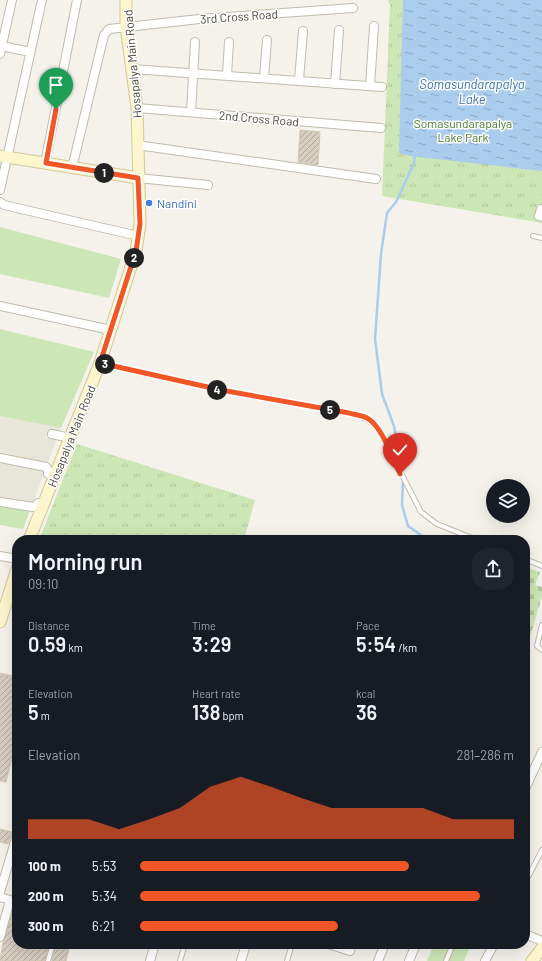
<!DOCTYPE html>
<html lang="en">
<head>
<meta charset="utf-8">
<style>
  :root { --surface:#171b24; --page:#20242c; --text:#f1f3f6; --muted:#9ea1a6; --accent:#f05626 }
  body { margin:0; font-family:Barlow,sans-serif; background:var(--page); color:var(--text); height:100vh; display:flex; flex-direction:column; font-size:15px; white-space:nowrap }
  * { box-sizing:border-box; margin:0 }
  p { font-size:13px; color:var(--muted) }
  .icon { flex:none; width:22px; height:22px; fill:none; stroke:currentColor; stroke-width:2; stroke-linecap:round; stroke-linejoin:round }
  .map { position:relative; flex:1; overflow:hidden }
  .side { position:absolute; left:12px; top:535px; width:518px; height:414px; display:flex; flex-direction:column; background:var(--surface); border-radius:16px; box-shadow:0 4px 16px #0002 }
  .side>* { flex:none }
  .controls { position:absolute; left:486px; top:479px; display:grid; gap:8px }
  .controls a { display:grid; place-items:center; width:44px; height:44px; border-radius:50%; background:var(--surface); box-shadow:0 4px 16px #0002; font-size:20px }
  .pin { position:absolute; display:grid; place-items:center; width:34px; height:34px; color:#fff; margin:-41px -17px; border-radius:50% 50% 50% 0; rotate:-45deg; box-shadow:0 0 4px #0007 }
  .pin .icon { rotate:45deg }
  .km { position:absolute; width:20px; height:20px; margin:-10px; border-radius:50%; background:#222; color:#fff; font-size:11px; line-height:20px; text-align:center }
  .round { display:grid; place-items:center; flex:none; width:42px; height:42px; border-radius:16px; background:var(--page) }
  .headline { display:flex; align-items:center; justify-content:space-between; height:68px; padding:0 16px }
  h1 { font-size:22px; font-weight:600; line-height:30px }
  .stats { display:grid; grid-template-columns:repeat(3,1fr); gap:6px; height:68px; padding:4px 16px }
  .stats div { display:grid; align-content:center }
  .stats b { font-size:20px; font-weight:600 }
  .stats small { font-size:11px; font-weight:400 }
  .stats p { font-size:11px }
  .chart { height:112px; padding:8px 16px }
  .chart p { display:flex; justify-content:space-between }
  .chart svg { width:100%; height:72px; margin-top:4px; fill:var(--accent); opacity:.7 }
  ul { padding:0 16px; list-style:none; font-size:13px }
  li { display:grid; grid-template-columns:64px 48px 1fr; align-items:center; height:30px }
  li i { height:10px; border-radius:5px; background:var(--accent) }
  .map>svg:first-child { display:block }
</style>
</head>
<body>
<div class="map">
<svg width="542" height="961" viewBox="0 0 542 961">
  <defs>
    <pattern id="cemetery-stones" width="16" height="16" patternUnits="userSpaceOnUse"><rect width="16" height="16" fill="#cce6b6"/><path d="M2 7V4a2 2 0 0 1 4 0v3zM10 15v-3a2 2 0 0 1 4 0v3z" fill="#b1c69d"/></pattern>
    <pattern id="park-tufts" width="24" height="20" patternUnits="userSpaceOnUse"><rect width="24" height="20" fill="#cce6b6"/><path d="M3 7l-1-3M5 7V3M7 7l1-3M15 17l-1-3M17 17v-4M19 17l1-3" fill="none" stroke="#b1c69d"/></pattern>
    <pattern id="water-ripples" width="26" height="14" patternUnits="userSpaceOnUse"><rect width="26" height="14" fill="#aacced"/><path d="M2 4q2-2 4 0t4 0M15 11q2-2 4 0t4 0" fill="none" stroke="#8ca7c1"/></pattern>
    <pattern id="building-hatch" width="6" height="6" patternUnits="userSpaceOnUse"><rect width="6" height="6" fill="#d6cfc0"/><path d="M-1 1l2-2M0 6l6-6M5 7l2-2" fill="none" stroke="#b0aa9d"/></pattern>
  </defs>
  <rect width="100%" height="100%" fill="#f4f2eb"/>
  <path fill="#e8e5d9" d="M0,416L61,428L30,510L0,505Z"/>
  <g fill="#cce6b6">
    <path d="M0,227L121,259L109,298L0,274Z"/>
    <path d="M0,329L94,352L61,428L0,416Z"/>
    <path d="M0,505L30,510L23,529L0,525Z"/>
    <path d="M434,944H471L464,961H427Z"/>
  </g>
  <path fill="url(#cemetery-stones)" d="M525,567L540,572L535,585L542,587V596L525,654Z"/>
  <g fill="url(#park-tufts)">
    <path d="M388,0H542V223L382,196L390,5Z"/>
    <path d="M77,444L255,500L244,540H39Z"/>
  </g>
  <path fill="url(#water-ripples)" d="M403,0H542V171L410,156L399,153Z"/>
  <g fill="none" stroke-linecap="round" stroke-linejoin="round">
    <g stroke="#aacced" stroke-width="2.5">
      <path d="M402,471L394,426L382,394L375,339L381,254L387,213L396,202L414,163L415,155"/>
      <path d="M403,480L402,505L408,526L428,540"/>
    </g>
  </g>
  <g fill="url(#building-hatch)" stroke="#d0c8b4">
    <path d="M300,130L320,132L318,165L298,162Z"/>
    <path d="M0,673L17,677V738L6,782L0,781Z"/>
    <path d="M0,829L12,832L8,844L0,842Z"/>
    <path d="M12,913L17,914V944H49L45,961H0L3,942Z"/>
    <path d="M56,944H70L66,961H52Z"/>
  </g>
  <g fill="none" stroke-linecap="round" stroke-linejoin="round">
    <g stroke="#c0bbad" stroke-width="6">
      <g id="lane">
        <path d="M533,236L542,238"/>
        <path d="M101,364L221,390L349,413C363,417 371,420 380,432L421,512L437,524L477,540"/>
        <path d="M525,559L542,566"/>
        <path d="M542,625L537,646L542,650"/>
        <path d="M525,883L542,850"/>
        <path d="M48,961L53,944"/>
        <path d="M180,961L185,944"/>
        <path d="M287,961L292,944"/>
        <path d="M446,961L453,944"/>
      </g>
    </g>
    <g stroke="#c0bbad" stroke-width="10">
      <g id="street">
        <path d="M2,46L30,52"/>
        <path d="M0,54L12,0"/>
        <path d="M132,69L382,87"/>
        <path d="M227,75L229,42"/>
        <path d="M264,78L267,40"/>
        <path d="M299,80L303,31"/>
        <path d="M335,84L339,30"/>
        <path d="M370,86L374,26"/>
        <path d="M137,108L381,128"/>
        <path d="M191,112L195,42"/>
        <path d="M137,145L376,179"/>
        <path d="M45,163L77,0"/>
        <path d="M72,168L104,35L109,29L199,19L353,8"/>
        <path d="M138,178L208,185"/>
        <path d="M0,190L42,0"/>
        <path d="M0,202L4,205L138,236"/>
        <path d="M541,209L539,216L542,217"/>
        <path d="M0,306L111,330"/>
        <path d="M52,434L70,438"/>
        <path d="M0,458L46,467L48,470V474L55,476"/>
        <path d="M0,502L33,507L36,506L38,503L44,504"/>
        <path d="M0,556L17,559"/>
        <path d="M8,596L17,598"/>
        <path d="M525,789L542,752"/>
        <path d="M0,892L17,835"/>
        <path d="M0,897L10,900L0,937"/>
        <path d="M525,934L542,941"/>
        <path d="M328,944L350,951L352,944"/>
        <path d="M150,961L155,944"/>
        <path d="M241,961L246,944"/>
        <path d="M378,961L385,944"/>
        <path d="M409,961L416,944"/>
        <path d="M485,961L494,944"/>
      </g>
    </g>
    <g stroke="#d2c89c" stroke-width="13">
      <g id="secondary">
        <path d="M0,156L138,178"/>
        <path d="M29,540L100,363L136,251L140,224L137,108L126,26V0"/>
        <path d="M0,622L17,569"/>
        <path d="M532,961L542,948"/>
      </g>
    </g>
    <use href="#lane" stroke="#fff" stroke-width="4"/>
    <use href="#street" stroke="#fff" stroke-width="8"/>
    <use href="#secondary" stroke="#fcf5cd" stroke-width="11"/>
  </g>
  <g fill="none" stroke-linecap="round" stroke-linejoin="round">
    <g stroke="#fff" stroke-width="8">
      <path id="route" d="M56,109L46,163L138,178L140,224L136,251L100,363L221,390L349,413C355,415 362,415 367,418C382,426 393,459 400,474"/>
    </g>
    <use href="#route" stroke="#f05626" stroke-width="5"/>
  </g>
  <circle fill="#3f7fe0" stroke="#fff" stroke-width="1.5" cx="149" cy="203" r="4"/>
  <g text-anchor="middle" dominant-baseline="central" stroke-width="3" stroke-linejoin="round" paint-order="stroke">
    <g font-size="12" fill="#484439" stroke="#fff">
      <text transform="translate(239 16) rotate(-4)">3rd Cross Road</text>
      <text transform="translate(132 64) rotate(-95)">Hosapalya Main Road</text>
      <text transform="translate(259 118) rotate(5)">2nd Cross Road</text>
      <text transform="translate(71 436) rotate(-68)">Hosapalya Main Road</text>
    </g>
    <g font-size="12" fill="#43782e" stroke="#fff">
      <text x="463" y="123">Somasundarapalya<tspan x="463" dy="14">Lake Park</tspan></text>
    </g>
    <g font-size="12" fill="#366cbe" stroke="#fff" text-anchor="start">
      <text x="157" y="203">Nandini</text>
    </g>
    <g font-size="13" font-style="italic" fill="#3672b0" stroke="#fff">
      <text x="472" y="84">Somasundarapalya<tspan x="472" dy="15">Lake</tspan></text>
    </g>
  </g>
</svg>
<div class="controls">
<a><svg class="icon" aria-label="layers" viewBox="0 0 24 24"><path d="M12 4l9 5-9 5-9-5zM3 14l9 5 9-5"/></svg></a>
</div>
<div class="pin" style="left:56px;top:109px;background:#1e9e55"><svg class="icon" aria-label="arrive" viewBox="0 0 24 24"><path d="M6 21V4h12l-3 4 3 4H6"/></svg></div>
<div class="pin" style="left:400px;top:474px;background:#d93025"><svg class="icon" aria-label="check" viewBox="0 0 24 24"><path d="M5 12l5 5 9-10"/></svg></div>
<b class="km" style="left:104px;top:173px">1</b>
<b class="km" style="left:134px;top:258px">2</b>
<b class="km" style="left:105px;top:364px">3</b>
<b class="km" style="left:217px;top:390px">4</b>
<b class="km" style="left:330px;top:410px">5</b>
<section class="side">
<div class="headline"><div><h1>Morning run</h1><p>09:10</p></div><a class="round"><svg class="icon" aria-label="share" viewBox="0 0 24 24"><path d="M12 15V3M7 8l5-5 5 5M5 13v7h14v-7"/></svg></a></div>
<div class="stats">
<div><p>Distance</p><b>0.59<small> km</small></b></div>
<div><p>Time</p><b>3:29</b></div>
<div><p>Pace</p><b>5:54<small> /km</small></b></div>
</div>
<div class="stats">
<div><p>Elevation</p><b>5<small> m</small></b></div>
<div><p>Heart rate</p><b>138<small> bpm</small></b></div>
<div><p>kcal</p><b>36</b></div>
</div>
<div class="chart"><p><span>Elevation</span>281–286 m</p>
<svg viewBox="0 0 160 44" preserveAspectRatio="none"><path d="M0 44V32L10 32L20 32L30 38L40 32L50 25L60 12L70 6L80 12L90 19L100 25L110 25L120 25L130 25L140 32L150 32L160 32V44z"/></svg>
</div>
<ul>
<li><b>100 m</b>5:53<i style="width:72%"></i></li>
<li><b>200 m</b>5:34<i style="width:91%"></i></li>
<li><b>300 m</b>6:21<i style="width:53%"></i></li>
</ul>
</section>
</div>
</body>
</html>
